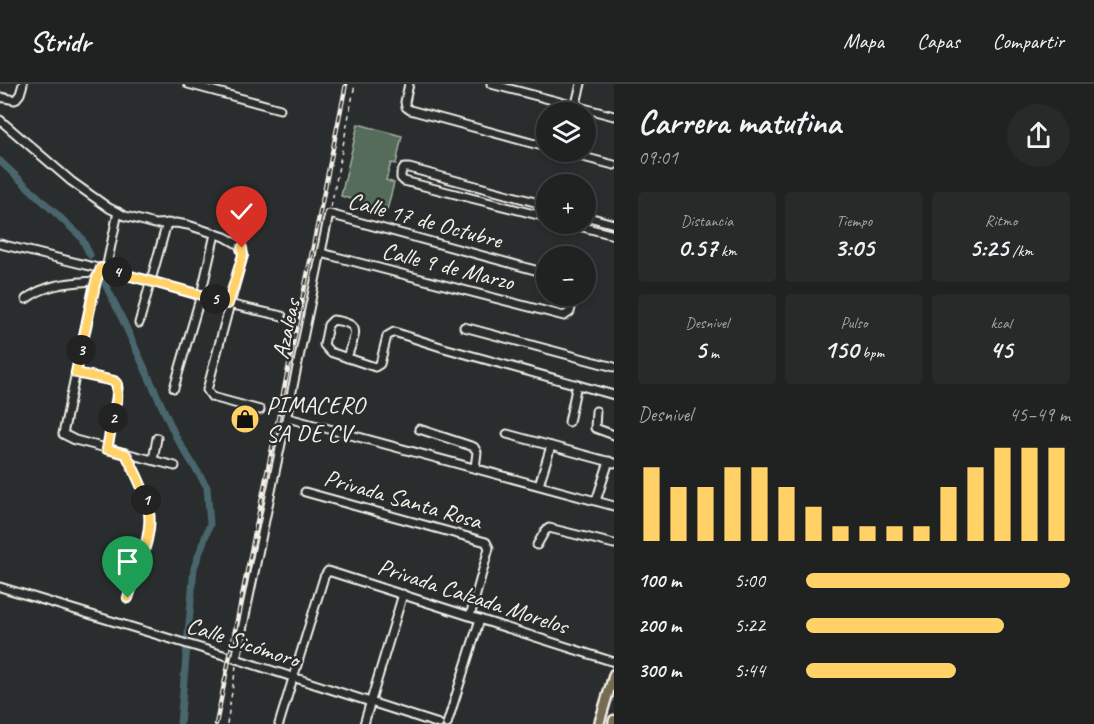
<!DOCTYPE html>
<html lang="es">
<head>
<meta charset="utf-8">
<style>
  :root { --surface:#202222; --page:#282a2a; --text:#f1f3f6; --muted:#a2a4a5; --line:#3d3f40; --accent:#ffd166 }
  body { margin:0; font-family:Caveat,sans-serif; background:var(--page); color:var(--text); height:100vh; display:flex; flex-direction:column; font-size:22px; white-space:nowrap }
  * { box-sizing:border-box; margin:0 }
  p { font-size:20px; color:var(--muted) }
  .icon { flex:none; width:33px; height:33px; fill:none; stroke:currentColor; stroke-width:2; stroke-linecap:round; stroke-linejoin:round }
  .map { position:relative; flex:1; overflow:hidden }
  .panel { display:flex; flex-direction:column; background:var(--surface); width:480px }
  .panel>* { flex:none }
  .buttons { position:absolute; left:536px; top:18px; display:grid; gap:12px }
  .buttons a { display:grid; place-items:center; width:60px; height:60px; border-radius:50%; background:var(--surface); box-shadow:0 3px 9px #0003,0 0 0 2px var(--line); font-size:30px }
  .pin { position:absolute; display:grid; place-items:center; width:51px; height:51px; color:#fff; margin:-62px -26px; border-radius:50% 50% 50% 0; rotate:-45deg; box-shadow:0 0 6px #0007 }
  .pin .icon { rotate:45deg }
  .km { position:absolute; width:30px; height:30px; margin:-15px; border-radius:50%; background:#222; color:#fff; font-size:16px; line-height:30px; text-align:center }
  .round { display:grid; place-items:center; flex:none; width:63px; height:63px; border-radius:32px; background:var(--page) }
  .head { display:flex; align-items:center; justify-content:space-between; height:102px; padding:0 24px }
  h1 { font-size:33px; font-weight:600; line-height:45px }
  .stats { display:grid; grid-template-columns:repeat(3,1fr); gap:9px; height:102px; padding:6px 24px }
  .stats div { display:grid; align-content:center; border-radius:6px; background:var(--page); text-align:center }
  .stats b { font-size:26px; font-weight:600 }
  .stats small { font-size:16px; font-weight:400 }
  .stats p { font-size:16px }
  .chart { height:168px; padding:12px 24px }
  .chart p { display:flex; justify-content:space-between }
  .chart svg { width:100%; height:108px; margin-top:6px; stroke:var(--accent); stroke-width:6 }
  ul { padding:0 24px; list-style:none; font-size:20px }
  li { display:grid; grid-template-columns:96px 72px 1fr; align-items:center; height:45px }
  li i { height:15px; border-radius:8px; background:var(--accent) }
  header { display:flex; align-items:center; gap:36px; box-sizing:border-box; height:84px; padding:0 30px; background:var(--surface); border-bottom:2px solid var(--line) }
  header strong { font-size:28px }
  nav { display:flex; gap:33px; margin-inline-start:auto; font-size:21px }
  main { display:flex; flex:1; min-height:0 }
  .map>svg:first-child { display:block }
</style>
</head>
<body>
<header>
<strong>Stridr</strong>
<nav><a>Mapa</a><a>Capas</a><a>Compartir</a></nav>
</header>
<main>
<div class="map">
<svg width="614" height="640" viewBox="0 0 614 640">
  <rect width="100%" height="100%" fill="#2a2d2e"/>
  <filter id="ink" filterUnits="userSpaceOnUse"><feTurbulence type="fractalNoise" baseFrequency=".0167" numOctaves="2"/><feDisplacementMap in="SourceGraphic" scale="12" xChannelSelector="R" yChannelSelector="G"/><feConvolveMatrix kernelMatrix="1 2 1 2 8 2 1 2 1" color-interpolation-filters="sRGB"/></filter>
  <g filter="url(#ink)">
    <path fill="#546c5a" stroke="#a4aea1" stroke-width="1.5" d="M358,40L402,52L396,80L391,79L386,96L394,99L387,126L341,112Z"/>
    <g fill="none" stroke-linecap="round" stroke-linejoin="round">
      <g stroke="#4a666d" stroke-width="7">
        <path d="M0,77L81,153L90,171"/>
        <path d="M102,194L119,228L176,353L207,403L210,440L194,484L180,640"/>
      </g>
      <g stroke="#f4f1e8" stroke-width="11">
        <g id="minor">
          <path d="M188,0L280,25"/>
          <path d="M409,0L405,18L406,23L410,26L546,63"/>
          <path d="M491,0L614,32"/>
          <path d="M0,13L15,16L20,10L23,0"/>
          <path d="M574,28L581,0"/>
          <path d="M0,36L71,97L109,124L125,132L155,140L176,139L188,141L225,153L239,161L243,171L207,306L212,313L260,326"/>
          <path d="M564,68L614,81"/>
          <path d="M546,121L409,84H404L401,89V94L404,97L546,133"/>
          <path d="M585,132L614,140"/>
          <path d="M571,140L614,151"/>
          <path d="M0,160L151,197L228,220L282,232"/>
          <path d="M321,169L564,232L570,228L574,212"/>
          <path d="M101,184L95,197L63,350L75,356L175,382"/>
          <path d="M106,185L118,128"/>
          <path d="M26,215C48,199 70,199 95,197"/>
          <path d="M139,239L167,139"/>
          <path d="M464,243L614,283"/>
          <path d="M347,274C354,250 365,240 333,236L328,241L324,261L330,268L375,283L380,280L387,252L394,248L444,264L614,311"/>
          <path d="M76,289L114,297L118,304L107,365"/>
          <path d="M174,304L201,211L215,150"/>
          <path d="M596,327L595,344L614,351"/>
          <path d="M288,334L614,422"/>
          <path d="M569,338L577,300"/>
          <path d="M419,345L474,363L477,368L475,384"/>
          <path d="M507,350L614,379"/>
          <path d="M126,370C134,386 144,404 148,422C155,449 136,488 128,514"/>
          <path d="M153,376L157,354"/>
          <path d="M539,401L551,362"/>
          <path d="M305,408L486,458L489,464L470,532"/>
          <path d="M596,417L609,377"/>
          <path d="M537,461L545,447L549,444L614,460"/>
          <path d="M0,503L230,573L439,640"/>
          <path d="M236,575L329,130L546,189"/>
          <path d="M279,640L324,493L328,487L614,578"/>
          <path d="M364,640L403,510"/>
          <path d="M447,640L480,535"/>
        </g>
      </g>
      <g stroke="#f4f1e8" stroke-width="13">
        <g id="major">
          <path d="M599,640L614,590"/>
          <path d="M613,640L614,636"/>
        </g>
      </g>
      <g stroke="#f4f1e8" stroke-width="1.5" stroke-dasharray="4.5 4.5" stroke-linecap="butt">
        <path d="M331,123L355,0"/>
        <path d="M227,640L236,582"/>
      </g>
      <use href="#minor" stroke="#2a2d2e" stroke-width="7"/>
      <use href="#major" stroke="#746b52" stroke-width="8"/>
      <g stroke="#f4f1e8" stroke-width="4.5">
        <path id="rail" d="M216,640L346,0"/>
      </g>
      <use href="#rail" stroke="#2a2d2e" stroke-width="2" stroke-dasharray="7" stroke-linecap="butt"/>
    </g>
  </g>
  <g fill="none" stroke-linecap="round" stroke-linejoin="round" filter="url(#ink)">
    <g stroke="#fff" stroke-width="12">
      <path id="route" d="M128,514C136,488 155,449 148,422C144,404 134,386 126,370L107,365L117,315V300L114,297L76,289L96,197L101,184L201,211L228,220L243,171L242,164"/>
    </g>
    <use href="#route" stroke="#ffd166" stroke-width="8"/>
  </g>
  <defs>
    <g id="shop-disc" transform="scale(1.5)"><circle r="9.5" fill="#ffd166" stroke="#2a2d2e"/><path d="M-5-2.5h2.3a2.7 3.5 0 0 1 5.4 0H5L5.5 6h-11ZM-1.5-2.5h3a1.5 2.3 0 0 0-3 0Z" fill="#111"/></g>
  </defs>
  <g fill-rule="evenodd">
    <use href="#shop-disc" x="245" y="335"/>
  </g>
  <g text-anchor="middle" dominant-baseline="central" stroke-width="5" stroke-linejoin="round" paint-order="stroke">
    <g font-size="24" fill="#f4f1e8" stroke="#2a2d2e">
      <text transform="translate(425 136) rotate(15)">Calle 17 de Octubre</text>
      <text transform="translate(448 182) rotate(14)">Calle 9 de Marzo</text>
      <text transform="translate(286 245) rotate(-78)">Azaleas</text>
      <text transform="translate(403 415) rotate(16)">Privada Santa Rosa</text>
      <text transform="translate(473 512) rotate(18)">Privada Calzada Morelos</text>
      <text transform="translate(243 558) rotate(18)">Calle Sicómoro</text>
    </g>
    <g font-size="24" fill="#f4f1e8" stroke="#2a2d2e" text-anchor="start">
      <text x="266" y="321">PIMACERO<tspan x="266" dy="28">SA DE CV</tspan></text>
    </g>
  </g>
</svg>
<div class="buttons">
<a><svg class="icon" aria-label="layers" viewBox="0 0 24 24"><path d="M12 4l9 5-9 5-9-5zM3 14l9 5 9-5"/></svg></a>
<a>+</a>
<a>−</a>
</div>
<div class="pin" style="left:128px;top:514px;background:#1e9e55"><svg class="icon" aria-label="arrive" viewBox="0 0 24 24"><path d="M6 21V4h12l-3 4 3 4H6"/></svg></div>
<div class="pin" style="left:242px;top:164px;background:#d93025"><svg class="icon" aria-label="check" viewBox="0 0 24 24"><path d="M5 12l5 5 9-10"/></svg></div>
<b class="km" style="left:146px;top:416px">1</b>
<b class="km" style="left:113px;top:334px">2</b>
<b class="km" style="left:81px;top:266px">3</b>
<b class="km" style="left:117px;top:188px">4</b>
<b class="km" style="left:215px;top:215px">5</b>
</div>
<section class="panel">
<div class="head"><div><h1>Carrera matutina</h1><p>09:01</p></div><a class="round"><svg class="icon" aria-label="share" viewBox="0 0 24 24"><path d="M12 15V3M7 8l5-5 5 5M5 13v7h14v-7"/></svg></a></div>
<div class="stats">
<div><p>Distancia</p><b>0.57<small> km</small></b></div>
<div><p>Tiempo</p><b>3:05</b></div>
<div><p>Ritmo</p><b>5:25<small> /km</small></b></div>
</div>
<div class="stats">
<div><p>Desnivel</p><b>5<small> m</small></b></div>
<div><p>Pulso</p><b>150<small> bpm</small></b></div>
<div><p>kcal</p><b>45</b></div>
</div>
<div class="chart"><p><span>Desnivel</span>45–49 m</p>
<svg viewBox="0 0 160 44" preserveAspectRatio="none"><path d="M5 44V14M15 44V22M25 44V22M35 44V14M45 44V14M55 44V22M65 44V30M75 44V38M85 44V38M95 44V38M105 44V38M115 44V22M125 44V14M135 44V6M145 44V6M155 44V6"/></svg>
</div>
<ul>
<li><b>100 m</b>5:00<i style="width:100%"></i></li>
<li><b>200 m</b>5:22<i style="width:75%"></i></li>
<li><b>300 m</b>5:44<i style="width:57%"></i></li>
</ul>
</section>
</main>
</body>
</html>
